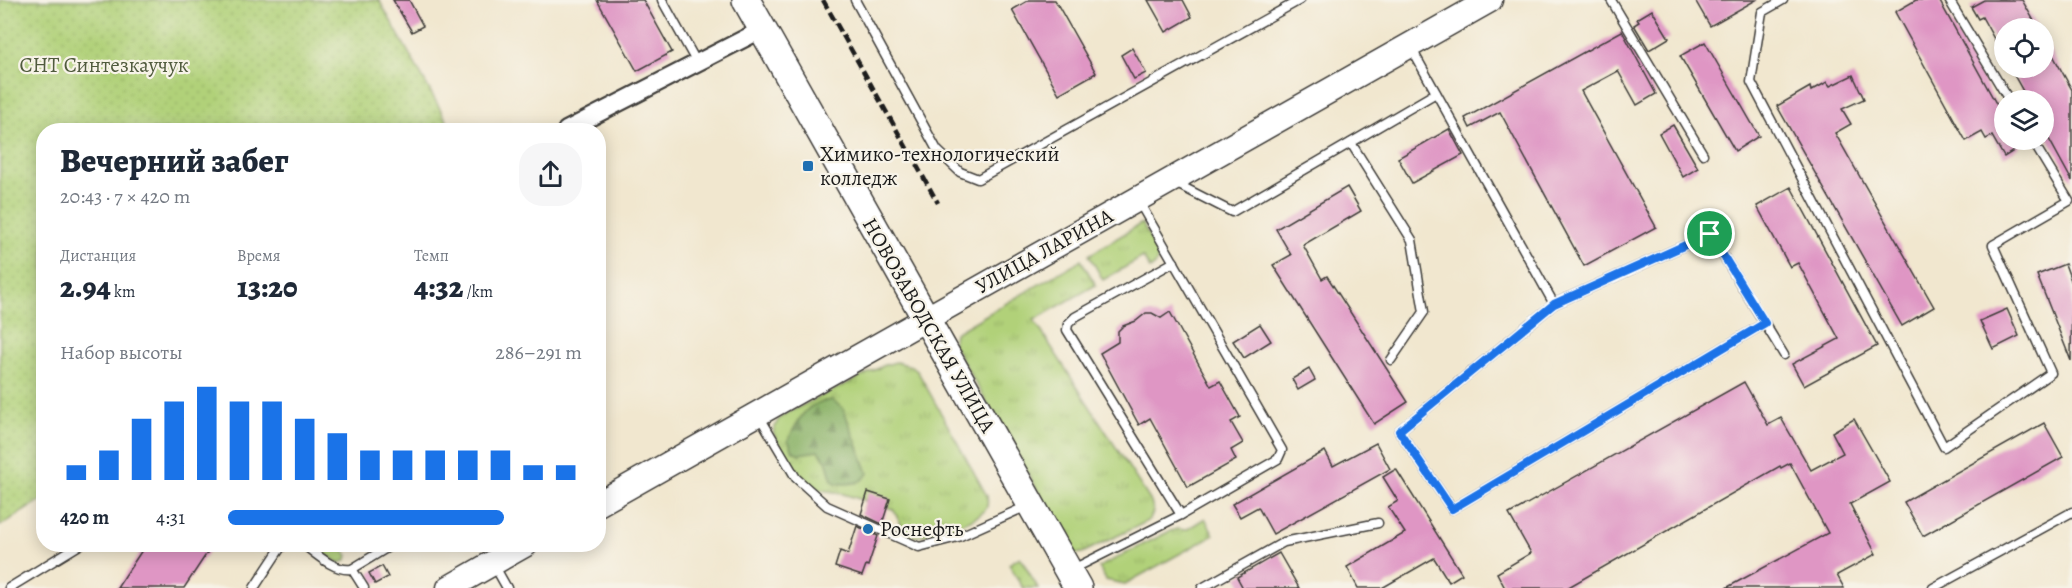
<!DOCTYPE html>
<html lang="ru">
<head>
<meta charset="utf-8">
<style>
  :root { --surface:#fff; --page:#f6f6f7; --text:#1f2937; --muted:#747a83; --accent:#1a73e8 }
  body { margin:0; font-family:Alegreya,serif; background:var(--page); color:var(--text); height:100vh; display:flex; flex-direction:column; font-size:22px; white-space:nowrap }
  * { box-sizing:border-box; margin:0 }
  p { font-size:20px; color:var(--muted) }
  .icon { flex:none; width:33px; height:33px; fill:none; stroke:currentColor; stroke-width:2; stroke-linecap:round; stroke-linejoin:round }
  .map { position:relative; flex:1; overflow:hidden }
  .drawer { position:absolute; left:36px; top:123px; width:570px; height:429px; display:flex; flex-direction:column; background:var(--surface); border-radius:24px; box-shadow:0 3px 15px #0003 }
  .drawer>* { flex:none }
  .tools { position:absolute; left:1994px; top:18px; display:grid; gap:12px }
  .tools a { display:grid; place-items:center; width:60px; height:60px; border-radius:50%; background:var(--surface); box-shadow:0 3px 15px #0003; font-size:30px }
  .pin { position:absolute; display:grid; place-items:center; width:51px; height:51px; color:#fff; margin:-26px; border:3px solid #fff; border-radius:50%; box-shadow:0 2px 6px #0007 }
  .round { display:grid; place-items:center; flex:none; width:63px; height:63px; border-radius:24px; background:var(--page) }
  .summary { display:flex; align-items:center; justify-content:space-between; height:102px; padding:0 24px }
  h1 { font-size:33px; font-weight:800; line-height:45px }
  .stats { display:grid; grid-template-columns:repeat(3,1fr); gap:9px; height:102px; padding:6px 24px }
  .stats div { display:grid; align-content:center }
  .stats b { font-size:30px; font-weight:800 }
  .stats small { font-size:16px; font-weight:400 }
  .stats p { font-size:16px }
  .chart { height:168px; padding:12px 24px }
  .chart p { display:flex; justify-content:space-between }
  .chart svg { width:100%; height:108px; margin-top:6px; stroke:var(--accent); stroke-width:6 }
  ul { padding:0 24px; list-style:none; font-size:20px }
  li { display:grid; grid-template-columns:96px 72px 1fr; align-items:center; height:45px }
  li i { height:15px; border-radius:8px; background:var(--accent) }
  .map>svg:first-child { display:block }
</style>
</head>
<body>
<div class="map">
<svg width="2072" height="588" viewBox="0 0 2072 588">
  <defs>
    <pattern id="grass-tufts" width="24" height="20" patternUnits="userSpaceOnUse" patternTransform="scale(1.5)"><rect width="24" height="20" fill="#b1d179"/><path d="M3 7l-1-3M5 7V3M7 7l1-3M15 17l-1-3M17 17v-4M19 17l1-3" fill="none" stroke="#98b368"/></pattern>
    <pattern id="forest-firs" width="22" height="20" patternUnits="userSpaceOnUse" patternTransform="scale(1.5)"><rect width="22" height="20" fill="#8cb369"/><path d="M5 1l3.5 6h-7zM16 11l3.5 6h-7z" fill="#729156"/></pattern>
    <pattern id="garden-dots" width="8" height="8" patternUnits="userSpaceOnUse" patternTransform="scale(1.5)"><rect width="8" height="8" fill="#b1d179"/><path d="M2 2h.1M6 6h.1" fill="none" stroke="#98b368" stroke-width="1.8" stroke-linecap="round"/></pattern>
  </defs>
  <rect width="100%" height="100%" fill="#f7f3e8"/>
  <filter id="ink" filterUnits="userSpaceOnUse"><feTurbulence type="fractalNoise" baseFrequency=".0167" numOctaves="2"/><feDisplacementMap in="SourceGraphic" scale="12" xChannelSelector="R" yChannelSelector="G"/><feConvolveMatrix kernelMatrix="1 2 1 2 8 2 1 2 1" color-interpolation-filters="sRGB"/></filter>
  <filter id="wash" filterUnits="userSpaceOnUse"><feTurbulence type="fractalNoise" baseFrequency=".008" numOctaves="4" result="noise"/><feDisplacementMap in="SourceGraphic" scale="24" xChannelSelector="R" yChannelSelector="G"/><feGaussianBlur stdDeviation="1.35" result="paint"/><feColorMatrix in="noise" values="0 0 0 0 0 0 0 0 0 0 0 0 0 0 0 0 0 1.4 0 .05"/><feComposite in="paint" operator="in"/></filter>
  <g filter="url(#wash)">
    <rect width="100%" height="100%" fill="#f1e7cf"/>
    <g fill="url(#grass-tufts)" stroke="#66764a" stroke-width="1.5">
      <path d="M1142,223L1159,256L1155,265L1150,269L1143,257L1103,280L1089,255Z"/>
      <path d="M1081,260L1096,285L1034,320L1150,500C1155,510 1154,518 1144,523L1082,553L1074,554L953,344L955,333Z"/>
      <path d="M896,362L911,366L918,372L987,496C988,503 988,509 982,513C973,521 922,539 911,535C903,532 897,516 893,509L840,493L810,488L792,474L773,432L778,420L783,415L885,365Z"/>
      <path d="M1205,518L1214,535L1125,584L1106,580L1099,567L1168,532L1177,529L1186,530Z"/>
      <path d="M310,545H341L348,556L345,561L339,563Z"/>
      <path d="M1020,557L1038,588H1023L1009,564Z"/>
    </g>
    <path fill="url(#forest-firs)" stroke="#546842" stroke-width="1.5" d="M832,400L843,408L868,473C861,486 849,483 837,484L832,480L826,460L818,451L799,454L793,451L788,440C799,419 806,401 832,400Z"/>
    <path fill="url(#garden-dots)" stroke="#66764a" stroke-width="1.5" d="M0,0H379L452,130H44L43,499L0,526Z"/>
    <g id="blocks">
      <g fill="#df96c4">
        <path d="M393,0H409L423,26L412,32Z"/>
        <path d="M597,0H643L672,52L637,71Z"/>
        <path d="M1029,0H1055L1096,73L1059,94L1012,10Z"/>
        <path d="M1148,0H1183L1192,17L1166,32Z"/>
        <path d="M1695,0H1756L1710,26Z"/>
        <path d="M1916,0H1939L2004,118V140H2016L2020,147L2004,157L1992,136L1986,139L1982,132L1966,141L1895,12Z"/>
        <path d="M1984,0H2022L2038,28H2004V57L1982,17L1978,19L1971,7Z"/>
        <path d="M1652,10L1669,38L1649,50L1634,25L1639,22L1637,19Z"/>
        <path d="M1622,31L1656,94L1637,105L1618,71L1581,91L1656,227L1584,266L1500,112L1470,128L1465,118Z"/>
        <path d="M2043,37L2072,90V181L2043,128V100H2028L2010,68H2043Z"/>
        <path d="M1705,42L1759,136L1735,151L1680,56Z"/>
        <path d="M1132,48L1146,73L1134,79L1121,55Z"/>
        <path d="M1853,75L1864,99L1842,109L1851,124L1835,133L1934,307L1902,326L1777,106L1810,87L1811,91L1827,82L1830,86Z"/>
        <path d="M1673,125L1698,168L1683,177L1659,133Z"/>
        <path d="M1449,129L1463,155L1412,183L1398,158Z"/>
        <path d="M1347,187L1361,211L1303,245L1322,279L1327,276L1408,402L1374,424L1273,265L1291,255L1276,229Z"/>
        <path d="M1791,187L1877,346L1804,386L1792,364L1839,339L1798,263L1790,267L1757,206Z"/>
        <path d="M2065,264L2072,283L2071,361L2037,275Z"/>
        <path d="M2007,309L2019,336L1993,349L1980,321Z"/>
        <path d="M1170,312L1211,386L1220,381L1240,417L1231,422L1243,443L1231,450L1236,460L1188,487L1150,418L1139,425L1100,353L1118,342V331L1123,326L1136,321L1146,313H1152L1161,318Z"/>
        <path d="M1260,324L1271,341L1244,358L1233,341Z"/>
        <path d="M1309,369L1315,380L1298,390L1292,379Z"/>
        <path d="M1744,382L1768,425L1781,418L1811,470L1843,453L1832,432L1854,419L1890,482L1850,504L1876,554L1837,575L1844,588H1726L1828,533L1790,463L1781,468L1780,466L1567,588H1505L1497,573L1531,553L1509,514Z"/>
        <path d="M2044,423L2063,457L1923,536L1904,502Z"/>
        <path d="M1376,443L1390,469L1273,534L1258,507L1240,517L1232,504L1325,451L1333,466Z"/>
        <path d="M1396,469L1462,574L1449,582L1434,558L1382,588H1358L1347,567L1405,533L1388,507L1398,501L1383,477Z"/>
        <path d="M868,492L890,499L882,524L861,514Z"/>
        <path d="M857,526L878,536L868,566L866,565L862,576L835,567L840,551L848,554Z"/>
        <path d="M146,544H213L184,588H117Z"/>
        <path d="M1279,553L1299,588H1243L1237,577Z"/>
        <path d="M382,566L388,577L375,584L369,573Z"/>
      </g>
    </g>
  </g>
  <g filter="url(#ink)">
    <use href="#blocks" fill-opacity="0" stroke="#3c3a37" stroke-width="1.5"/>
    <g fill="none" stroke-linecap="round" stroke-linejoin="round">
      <g stroke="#3c3a37" stroke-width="11">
        <g id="lane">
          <path d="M662,0L697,63"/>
          <path d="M855,0L937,150L960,172L978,179L1300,0"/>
          <path d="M1611,0L1703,154"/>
          <path d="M1783,0L1762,12L1751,82L1944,447L2051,373L1993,245L2069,201L2032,140"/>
          <path d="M1949,0L2009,100"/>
          <path d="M1410,46L1554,304L1710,234L1784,355"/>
          <path d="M1351,143L1412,240L1424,312L1391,360"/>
          <path d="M1173,182L1232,212L1436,93"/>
          <path d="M1139,202L1282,450L1278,459L1181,515"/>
          <path d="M1554,304L1399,431L1452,509L1765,323"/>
          <path d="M758,414L796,478L827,506L919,547L958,537L1027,506"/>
          <path d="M303,544C316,554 335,572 352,569L393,544"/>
          <path d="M494,565L507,588"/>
          <path d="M352,569L364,588"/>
          <path d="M1071,570L1181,515L1067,330L1068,324L1075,317L1174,262"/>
          <path d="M9,588L81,544"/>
          <path d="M254,588L283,544"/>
          <path d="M1202,588L1284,542L1378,523"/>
          <path d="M1933,588L2072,512"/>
        </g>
      </g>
      <g stroke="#3c3a37" stroke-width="20">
        <path id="street" d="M566,130L763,29"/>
      </g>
      <g stroke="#3c3a37" stroke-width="27">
        <g id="secondary">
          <path d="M598,504L1490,0"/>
          <path d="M449,588L526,544"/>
        </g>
      </g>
      <g stroke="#3c3a37" stroke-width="30">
        <path id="primary" d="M746,0L1078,588"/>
      </g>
      <use href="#lane" stroke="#fff" stroke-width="8"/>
      <use href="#street" stroke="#fff" stroke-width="16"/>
      <use href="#secondary" stroke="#fff" stroke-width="24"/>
      <use href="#primary" stroke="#fff" stroke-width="27"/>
      <path stroke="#1c1c1c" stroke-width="4.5" stroke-dasharray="9 4.5" stroke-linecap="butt" d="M823,0L938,203"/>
    </g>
  </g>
  <g fill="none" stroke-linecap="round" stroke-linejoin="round" filter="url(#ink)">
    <g stroke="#fff" stroke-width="12">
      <path id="route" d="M1710,234L1765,323L1452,509L1399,431L1554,304Z"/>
    </g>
    <use href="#route" stroke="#1a73e8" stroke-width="8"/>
  </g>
  <g fill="#1f6fb2" stroke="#f7f3e8" stroke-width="2">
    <rect x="802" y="160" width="12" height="12" rx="3"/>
    <circle cx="868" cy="529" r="6"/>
  </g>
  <g text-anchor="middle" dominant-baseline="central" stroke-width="4.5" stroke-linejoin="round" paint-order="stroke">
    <g font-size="21" fill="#505b3d" stroke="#f7f3e8">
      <text x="104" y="65">СНТ Синтезкаучук</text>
    </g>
    <g font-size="21" fill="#1c1c1c" stroke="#f7f3e8" text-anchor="start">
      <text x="820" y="154">Химико-технологический<tspan x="820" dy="24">колледж</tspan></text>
      <text x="880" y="529">Роснефть</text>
    </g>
    <g font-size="21" fill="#1c1c1c" stroke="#f7f3e8">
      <text transform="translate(1044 251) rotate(-29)">УЛИЦА ЛАРИНА</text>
      <text transform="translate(929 325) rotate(60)">НОВОЗАВОДСКАЯ УЛИЦА</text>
    </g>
  </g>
</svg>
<div class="tools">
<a><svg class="icon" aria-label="locate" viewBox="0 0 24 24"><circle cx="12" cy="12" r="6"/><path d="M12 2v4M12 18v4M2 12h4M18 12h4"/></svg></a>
<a><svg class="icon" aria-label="layers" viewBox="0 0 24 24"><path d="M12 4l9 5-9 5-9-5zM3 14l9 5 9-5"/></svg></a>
</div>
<div class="pin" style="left:1710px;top:234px;background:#1e9e55"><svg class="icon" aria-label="arrive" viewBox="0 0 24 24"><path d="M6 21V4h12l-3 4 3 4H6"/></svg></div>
<section class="drawer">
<div class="summary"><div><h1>Вечерний забег</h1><p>20:43 · 7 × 420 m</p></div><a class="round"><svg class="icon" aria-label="share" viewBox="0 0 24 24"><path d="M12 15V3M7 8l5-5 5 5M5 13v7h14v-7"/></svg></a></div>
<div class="stats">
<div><p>Дистанция</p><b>2.94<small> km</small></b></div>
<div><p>Время</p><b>13:20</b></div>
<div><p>Темп</p><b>4:32<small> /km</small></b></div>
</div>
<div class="chart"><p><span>Набор высоты</span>286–291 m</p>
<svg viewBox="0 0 160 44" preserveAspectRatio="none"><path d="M5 44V38M15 44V32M25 44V19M35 44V12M45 44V6M55 44V12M65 44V12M75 44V19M85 44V25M95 44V32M105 44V32M115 44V32M125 44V32M135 44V32M145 44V38M155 44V38"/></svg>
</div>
<ul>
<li><b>420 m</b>4:31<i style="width:78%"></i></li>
</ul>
</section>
</div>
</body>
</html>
